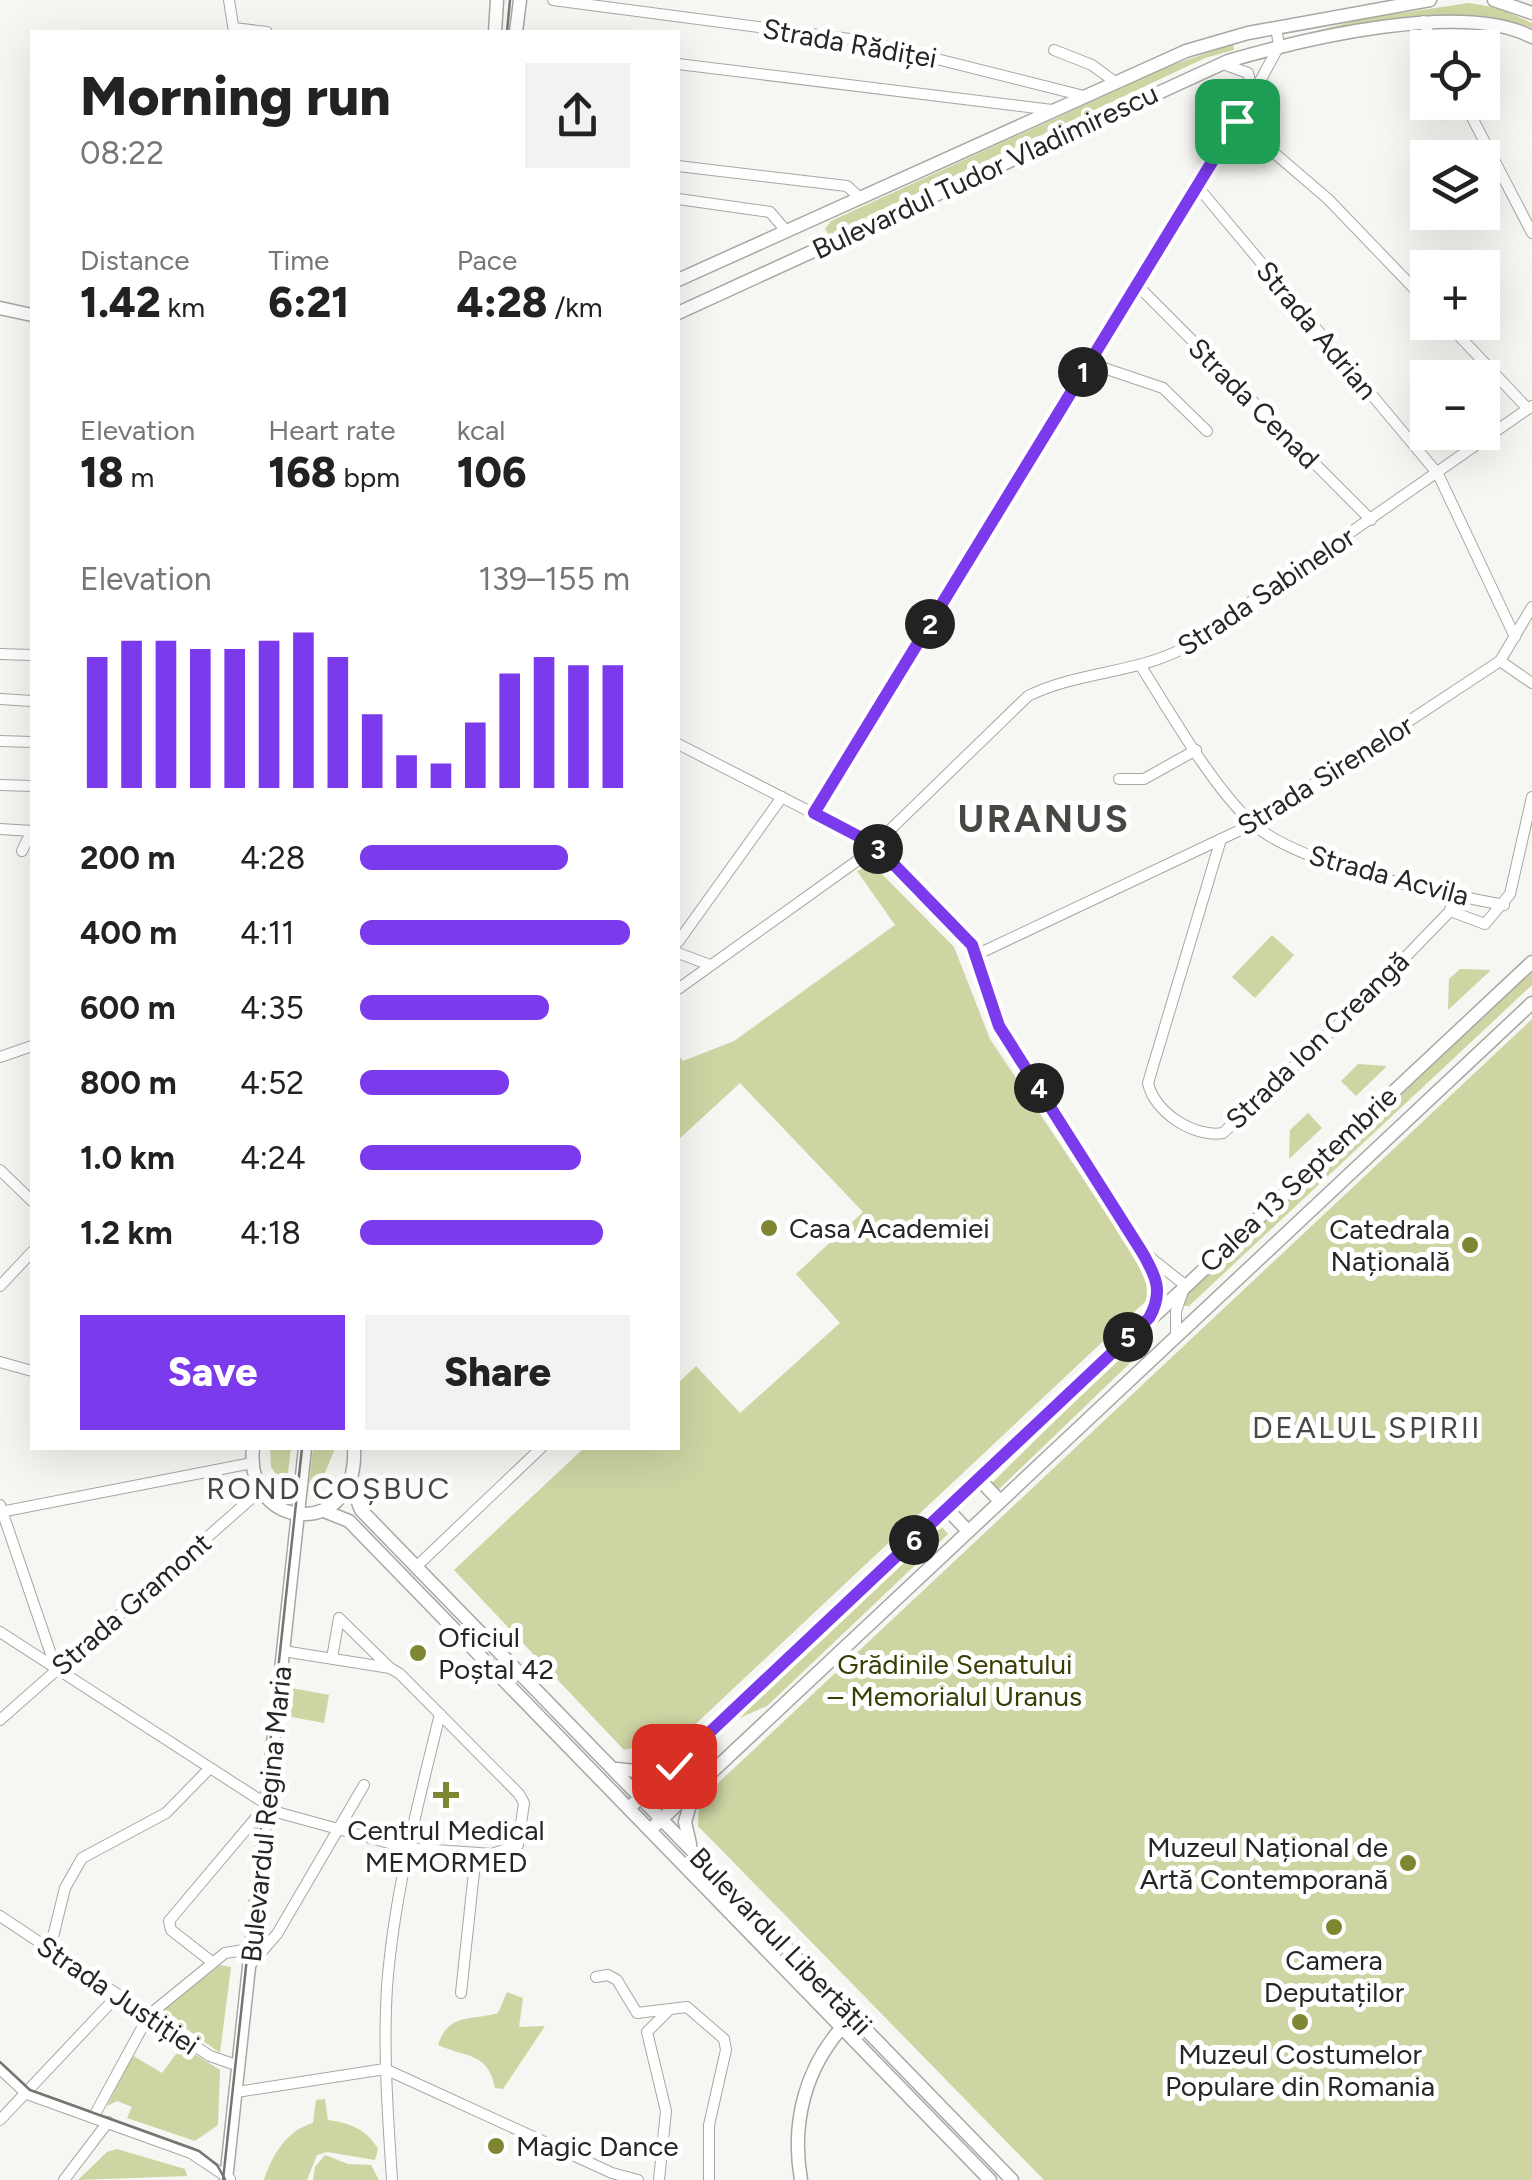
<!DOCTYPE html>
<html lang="en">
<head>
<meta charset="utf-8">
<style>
  :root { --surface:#fff; --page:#f2f2f2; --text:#222; --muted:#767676; --accent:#7c3aed }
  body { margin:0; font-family:Figtree,sans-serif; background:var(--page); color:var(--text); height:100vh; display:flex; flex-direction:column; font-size:38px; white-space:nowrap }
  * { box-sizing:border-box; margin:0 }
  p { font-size:32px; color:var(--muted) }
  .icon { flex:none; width:55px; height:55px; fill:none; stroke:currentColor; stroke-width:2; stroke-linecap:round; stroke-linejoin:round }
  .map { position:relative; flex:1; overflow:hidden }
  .side { position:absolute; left:30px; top:30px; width:650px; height:1420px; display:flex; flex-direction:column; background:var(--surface); border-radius:0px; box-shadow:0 10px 40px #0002 }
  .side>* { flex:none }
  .controls { position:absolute; left:1410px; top:30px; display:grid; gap:20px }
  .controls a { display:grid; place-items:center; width:90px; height:90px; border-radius:0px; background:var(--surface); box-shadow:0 10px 40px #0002; font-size:50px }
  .pin { position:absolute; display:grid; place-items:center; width:85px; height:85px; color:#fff; margin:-42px; border-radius:20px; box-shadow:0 5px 15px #0006 }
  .km { position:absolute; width:50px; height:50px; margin:-25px; border-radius:50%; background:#222; color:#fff; font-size:28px; line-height:50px; text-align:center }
  .round { display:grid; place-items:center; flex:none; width:105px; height:105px; border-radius:0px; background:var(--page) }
  .headline { display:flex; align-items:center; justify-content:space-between; height:170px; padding:0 50px }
  h1 { font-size:55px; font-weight:800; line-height:75px }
  .figures { display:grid; grid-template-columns:repeat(3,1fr); gap:15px; height:170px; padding:10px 50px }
  .figures div { display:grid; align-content:center }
  .figures b { font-size:42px; font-weight:800 }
  .figures small { font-size:28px; font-weight:400 }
  .figures p { font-size:28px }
  .chart { height:280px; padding:20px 50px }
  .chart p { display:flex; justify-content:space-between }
  .chart svg { width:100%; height:180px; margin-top:10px; stroke:var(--accent); stroke-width:6 }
  .cta { display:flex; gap:20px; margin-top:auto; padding:20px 50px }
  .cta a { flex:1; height:115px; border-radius:0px; background:var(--accent); color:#fff; font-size:40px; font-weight:800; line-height:115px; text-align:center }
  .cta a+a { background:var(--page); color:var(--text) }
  ul { padding:0 50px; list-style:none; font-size:32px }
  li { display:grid; grid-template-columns:160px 120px 1fr; align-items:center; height:75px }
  li i { height:25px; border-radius:12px; background:var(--accent) }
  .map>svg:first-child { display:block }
</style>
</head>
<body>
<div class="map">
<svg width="1532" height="2180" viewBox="0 0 1532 2180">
  <rect width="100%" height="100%" fill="#f6f7f2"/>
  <g fill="#ced4a2">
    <path d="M1469,3L1498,8L1532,23V28C1451,0 1372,36 1289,38L1362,19Z"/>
    <path d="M1233,44L1234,50L1205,58L829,235L825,229L831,221L1169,66Z"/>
    <path d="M872,864L954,947L990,1039L1152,1282L1147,1300L669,1749L649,1744L624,1750L454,1570L584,1448H678V1383L696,1366L740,1413L840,1323L796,1274L863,1212L740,1083L678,1140V1055L683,1061L734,1041L895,925L857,871Z"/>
    <path d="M1272,935L1294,955L1255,998L1232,977Z"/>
    <path d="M1460,969L1491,970L1448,1010L1449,979Z"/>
    <path d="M1532,972V985L1189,1306H1183V1298Z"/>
    <path d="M1532,1019V2180H1044L698,1826L699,1801Z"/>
    <path d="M1358,1064L1387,1066L1356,1096L1341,1081Z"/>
    <path d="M1308,1113L1322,1128L1289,1159L1290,1130Z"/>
    <path d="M1146,1331L1154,1340L997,1491L991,1484Z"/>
    <path d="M270,1448H291L286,1489L271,1467Z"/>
    <path d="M313,1448H333L334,1451L322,1480L308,1492Z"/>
    <path d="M941,1526L948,1534L767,1706L735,1720Z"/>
    <path d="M291,1688L329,1695L324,1723L286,1716Z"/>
    <path d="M220,1965L231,1967L220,2053L162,2011Z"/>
    <path d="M507,1992L523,1998L519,2027L545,2026L503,2089L495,2088C488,2052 467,2058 438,2045C449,2012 471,2021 498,2013Z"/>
    <path d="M182,2046L220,2070L218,2125L195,2141L127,2118L132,2107L117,2101L107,2106L132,2055L162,2073Z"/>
    <path d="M325,2099L328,2120C349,2123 367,2129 378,2149L375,2160L327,2152L317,2155L307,2180H264C272,2155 287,2130 313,2123L316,2100Z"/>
    <path d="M117,2149L185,2169L187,2176L78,2180L107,2152Z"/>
    <path d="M325,2155L348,2164L371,2165L379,2180H313L315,2167Z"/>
  </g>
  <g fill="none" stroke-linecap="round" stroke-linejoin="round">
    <g stroke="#a7a8a3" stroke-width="12">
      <g id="minor">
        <path d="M229,0L234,32"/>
        <path d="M553,0L865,41L1084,96"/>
        <path d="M1423,21L1436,48"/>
        <path d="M234,28L267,32"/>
        <path d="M1054,50L1092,65L1115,82"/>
        <path d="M678,64L1052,110"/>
        <path d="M1223,64L1248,73L1253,93"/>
        <path d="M1464,102L1532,233"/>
        <path d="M1237,121L1328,199L1428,303"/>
        <path d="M678,166L847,186L860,198"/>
        <path d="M1197,186L1438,474L1515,637"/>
        <path d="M678,199L770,212L787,232"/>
        <path d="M1422,215L1428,210"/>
        <path d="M1137,285L1371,520"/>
        <path d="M1446,322L1528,409"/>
        <path d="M1089,363L1163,388L1207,431"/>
        <path d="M0,654L32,655"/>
        <path d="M1500,661L1532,683"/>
        <path d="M1142,668C1171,714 1213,787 1252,823C1299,866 1440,893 1504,905"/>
        <path d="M0,699L32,701"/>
        <path d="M0,741L32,742"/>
        <path d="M678,744L875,845L966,938L978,954L982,983L999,1026L1156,1278L1158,1295L1149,1317"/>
        <path d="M1119,779H1144L1196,750"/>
        <path d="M0,785L32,786"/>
        <path d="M814,813L1253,94L1279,46L1276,27"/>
        <path d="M0,829L32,831"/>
        <path d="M1221,839L1148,1083C1154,1112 1194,1138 1223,1133L1361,1003L1450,911L1453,895"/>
        <path d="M22,851L32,830"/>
        <path d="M1450,911L1485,924L1510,894L1532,797"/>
        <path d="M678,942L782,797"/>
        <path d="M678,953L710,965"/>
        <path d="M978,954L1253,824L1500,661L1532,607"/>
        <path d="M678,989L861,858L1028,696C1078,671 1136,674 1186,647L1532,406"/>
        <path d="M0,1057L32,1046"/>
        <path d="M0,1170L32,1201"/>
        <path d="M1147,1255L1185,1285L1176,1311V1336"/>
        <path d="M0,1286L32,1252"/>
        <path d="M0,1362L32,1371"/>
        <path d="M0,1505L56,1669"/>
        <path d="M0,1512L252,1463"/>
        <path d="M417,1566L541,1448"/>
        <path d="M0,1632L280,1813L407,1848L492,1854L518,1845L524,1803L519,1794L400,1674L390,1668L283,1651"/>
        <path d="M332,1658L339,1618L389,1667"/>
        <path d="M0,1720L262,1489"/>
        <path d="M0,1916L210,2056L239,2066"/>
        <path d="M50,1949L65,1888L82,1858L166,1813L208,1770"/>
        <path d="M212,1962L171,1930L169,1921L265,1807"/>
        <path d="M250,1965L277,1934L364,1785"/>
        <path d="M596,1977L608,1975L617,1980L637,2013L687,2007L724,2039L726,2050L709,2125V2180"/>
        <path d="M461,1993L476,1853"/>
        <path d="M0,2069L27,2094L191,2153L230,2179"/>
        <path d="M237,2092L385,2069L612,2173L638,2180"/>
        <path d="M94,2116L149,2015L225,1953L251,1949"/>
        <path d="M0,2120L118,1995"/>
        <path d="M64,2180L108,2122"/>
        <path d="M392,2180C388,2116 383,2051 387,1987C394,1894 418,1804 440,1714"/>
        <path d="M659,2180L666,2111L647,2032L668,2011"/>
      </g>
    </g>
    <g stroke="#a7a8a3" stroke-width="15">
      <g id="major">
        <path d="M1494,0L1532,13"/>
        <path d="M495,32L497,0"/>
        <path d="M516,32L520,0"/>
        <path d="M678,280L1186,51L1248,33L1430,0"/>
        <path d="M0,308L32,315"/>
        <path d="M678,313L1228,61C1303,39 1463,0 1532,37"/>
        <path d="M253,1448C244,1532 359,1540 354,1448"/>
        <path d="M979,1479L1000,1501"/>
        <path d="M350,1482L361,1510L1012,2180"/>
        <path d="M947,1509L968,1531"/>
        <path d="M324,1511L349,1521L990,2180"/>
        <path d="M617,1769L645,1772L671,1767"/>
        <path d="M629,1808L1532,962"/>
        <path d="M650,1830L1532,1003"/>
        <path d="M690,1844L685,1822L694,1791"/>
        <path d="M226,2180L305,1448"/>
        <path d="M801,2180C791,2123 805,2068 844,2025"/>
      </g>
    </g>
    <use href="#minor" stroke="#fff" stroke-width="10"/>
    <use href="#major" stroke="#fff" stroke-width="12"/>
    <g stroke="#757572" stroke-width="2.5">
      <path d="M507,32L510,0"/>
      <path d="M0,2062L30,2090L199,2151L217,2165L225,2179"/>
      <path d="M223,2180L302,1448"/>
    </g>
  </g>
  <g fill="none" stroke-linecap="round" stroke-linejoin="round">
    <g stroke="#fff" stroke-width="20">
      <path id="route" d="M674,1766L1149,1318C1164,1292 1156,1276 1142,1252L999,1026L972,945L875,845L814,813L1237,121"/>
    </g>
    <use href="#route" stroke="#7c3aed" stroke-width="12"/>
  </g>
  <g fill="#7f8632" stroke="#fff" stroke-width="4">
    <circle cx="769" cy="1228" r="10"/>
    <circle cx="1470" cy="1245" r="10"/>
    <circle cx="418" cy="1653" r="10"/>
    <path d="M441 1780h10v10h10v10h-10v10h-10v-10h-10v-10h10z"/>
    <circle cx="1408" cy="1863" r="10"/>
    <circle cx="1334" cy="1927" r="10"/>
    <circle cx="1300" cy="2022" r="10"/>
    <circle cx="496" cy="2146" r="10"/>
  </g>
  <g text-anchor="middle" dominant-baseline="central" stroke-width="10" stroke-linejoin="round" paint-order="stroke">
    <g font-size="28" fill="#262624" stroke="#fff">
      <text transform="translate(850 43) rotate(10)">Strada Rădiței</text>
      <text transform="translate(985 171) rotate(-25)">Bulevardul Tudor Vladimirescu</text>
      <text transform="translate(1317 330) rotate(50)">Strada Adrian</text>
      <text transform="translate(1254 403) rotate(45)">Strada Cenad</text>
      <text transform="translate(1266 591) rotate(-34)">Strada Sabinelor</text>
      <text transform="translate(1325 775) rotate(-32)">Strada Sirenelor</text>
      <text transform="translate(1389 875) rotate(15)">Strada Acvila</text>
      <text transform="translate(1317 1040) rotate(-44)">Strada Ion Creangă</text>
      <text transform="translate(1298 1179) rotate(-43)">Calea 13 Septembrie</text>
      <text transform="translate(131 1604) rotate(-41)">Strada Gramont</text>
      <text transform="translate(266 1814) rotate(-84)">Bulevardul Regina Maria</text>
      <text transform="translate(781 1941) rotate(46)">Bulevardul Libertății</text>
      <text transform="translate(118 1995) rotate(34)">Strada Justiției</text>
    </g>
    <g font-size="28" fill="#262624" stroke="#fff" text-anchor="start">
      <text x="789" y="1228">Casa Academiei</text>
      <text x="1450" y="1229" text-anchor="end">Catedrala<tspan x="1450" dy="32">Națională</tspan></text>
      <text x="438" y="1637">Oficiul<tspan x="438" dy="32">Poștal 42</tspan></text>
      <text x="446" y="1830" text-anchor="middle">Centrul Medical<tspan x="446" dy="32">MEMORMED</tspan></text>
      <text x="1388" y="1847" text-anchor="end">Muzeul Național de<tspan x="1388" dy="32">Artă Contemporană</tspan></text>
      <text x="1334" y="1960" text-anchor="middle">Camera<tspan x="1334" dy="32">Deputaților</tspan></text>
      <text x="1300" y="2054" text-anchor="middle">Muzeul Costumelor<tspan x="1300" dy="32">Populare din Romania</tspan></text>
      <text x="516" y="2146">Magic Dance</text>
    </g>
    <g font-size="28" fill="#3a3d04" stroke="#fff">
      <text x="955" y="1664">Grădinile Senatului<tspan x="955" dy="32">– Memorialul Uranus</tspan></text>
    </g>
    <g font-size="30" letter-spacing="2.5" fill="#474844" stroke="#fff">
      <text x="1367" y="1427">DEALUL SPIRII</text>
      <text x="329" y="1488">ROND COȘBUC</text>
    </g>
    <g font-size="38" font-weight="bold" letter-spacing="2.5" fill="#474844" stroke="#fff">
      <text x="1044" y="819">URANUS</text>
    </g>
  </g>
</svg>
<div class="controls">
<a><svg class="icon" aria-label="locate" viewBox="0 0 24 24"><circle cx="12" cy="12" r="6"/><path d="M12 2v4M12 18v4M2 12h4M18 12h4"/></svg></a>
<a><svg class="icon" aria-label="layers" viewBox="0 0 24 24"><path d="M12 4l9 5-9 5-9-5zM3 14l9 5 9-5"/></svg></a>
<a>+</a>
<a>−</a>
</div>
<div class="pin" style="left:1237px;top:121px;background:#1e9e55"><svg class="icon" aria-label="arrive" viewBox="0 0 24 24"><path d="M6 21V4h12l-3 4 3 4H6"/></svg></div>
<div class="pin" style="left:674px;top:1766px;background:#d93025"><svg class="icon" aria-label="check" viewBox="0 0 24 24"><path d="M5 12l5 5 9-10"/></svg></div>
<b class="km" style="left:1083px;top:372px">1</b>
<b class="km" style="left:930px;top:624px">2</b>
<b class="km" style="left:878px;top:849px">3</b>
<b class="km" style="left:1039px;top:1088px">4</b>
<b class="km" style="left:1128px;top:1337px">5</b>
<b class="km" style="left:914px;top:1540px">6</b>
<section class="side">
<div class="headline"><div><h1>Morning run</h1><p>08:22</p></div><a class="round"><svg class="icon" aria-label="share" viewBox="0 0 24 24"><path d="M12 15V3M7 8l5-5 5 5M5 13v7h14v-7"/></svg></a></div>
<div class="figures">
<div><p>Distance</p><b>1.42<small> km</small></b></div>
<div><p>Time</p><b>6:21</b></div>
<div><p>Pace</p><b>4:28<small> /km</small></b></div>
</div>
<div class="figures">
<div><p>Elevation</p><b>18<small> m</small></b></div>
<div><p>Heart rate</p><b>168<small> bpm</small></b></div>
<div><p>kcal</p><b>106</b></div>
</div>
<div class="chart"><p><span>Elevation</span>139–155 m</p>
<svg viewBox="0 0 160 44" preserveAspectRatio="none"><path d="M5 44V12M15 44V8M25 44V8M35 44V10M45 44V10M55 44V8M65 44V6M75 44V12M85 44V26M95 44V36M105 44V38M115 44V28M125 44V16M135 44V12M145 44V14M155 44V14"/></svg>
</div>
<ul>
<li><b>200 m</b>4:28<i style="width:77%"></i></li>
<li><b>400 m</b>4:11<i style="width:100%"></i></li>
<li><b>600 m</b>4:35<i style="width:70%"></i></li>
<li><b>800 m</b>4:52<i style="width:55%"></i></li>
<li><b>1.0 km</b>4:24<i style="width:82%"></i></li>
<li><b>1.2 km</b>4:18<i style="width:90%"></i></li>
</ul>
<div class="cta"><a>Save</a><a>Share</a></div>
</section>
</div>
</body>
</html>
